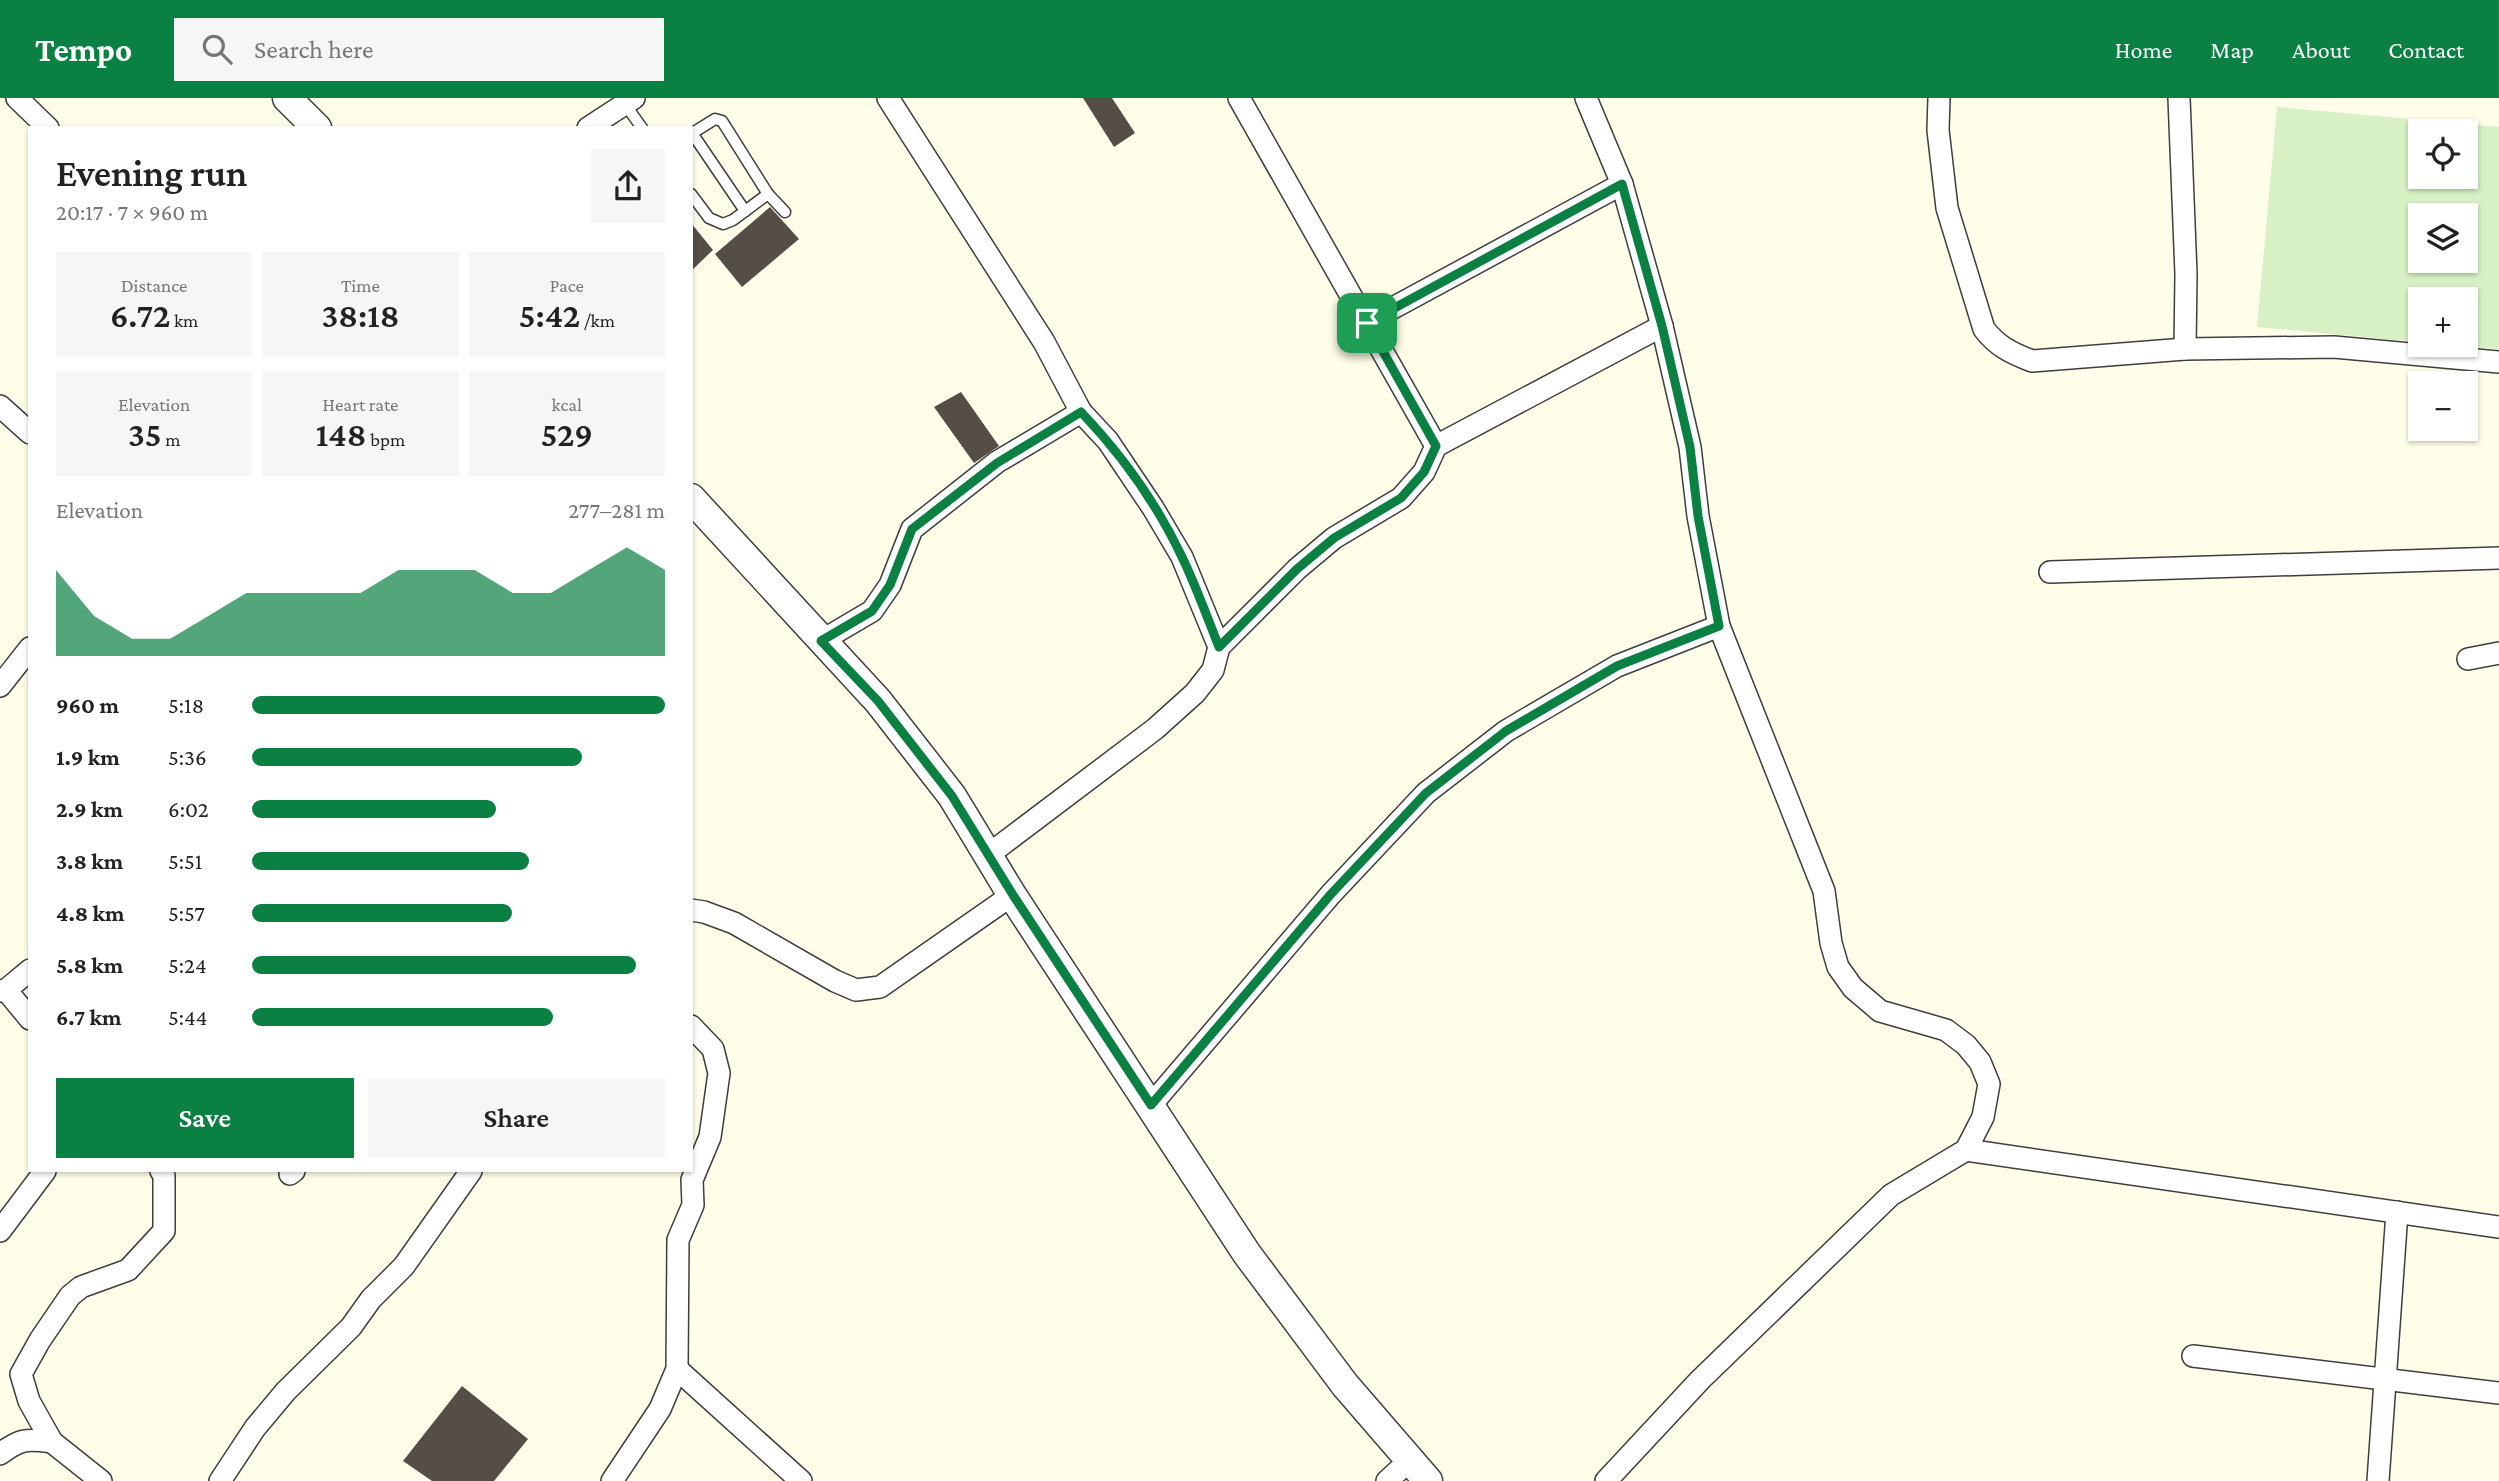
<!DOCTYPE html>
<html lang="en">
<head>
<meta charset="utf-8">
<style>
  :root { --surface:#fff; --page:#f6f6f6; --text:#222; --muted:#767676; --accent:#0b8043 }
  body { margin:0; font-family:"Crimson Pro",serif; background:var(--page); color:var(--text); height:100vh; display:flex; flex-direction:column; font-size:26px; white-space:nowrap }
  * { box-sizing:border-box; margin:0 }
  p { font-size:23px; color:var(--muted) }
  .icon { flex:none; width:38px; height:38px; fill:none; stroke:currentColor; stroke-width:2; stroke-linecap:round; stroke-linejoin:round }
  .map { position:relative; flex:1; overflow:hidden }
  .panel { position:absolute; left:28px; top:28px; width:665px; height:1046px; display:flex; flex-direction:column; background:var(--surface); border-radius:0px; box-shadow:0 2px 5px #0004 }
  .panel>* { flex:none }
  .tools { position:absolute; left:2408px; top:21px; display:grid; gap:14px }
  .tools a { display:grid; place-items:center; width:70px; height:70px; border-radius:0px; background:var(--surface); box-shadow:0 2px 5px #0004; font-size:35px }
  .pin { position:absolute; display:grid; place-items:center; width:60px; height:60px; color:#fff; margin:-30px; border-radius:14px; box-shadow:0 4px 10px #0006 }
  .round { display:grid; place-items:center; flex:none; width:74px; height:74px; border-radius:0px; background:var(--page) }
  .headline { display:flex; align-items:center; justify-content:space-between; height:119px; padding:0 28px }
  h1 { font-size:38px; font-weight:600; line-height:52px }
  .metrics { display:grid; grid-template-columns:repeat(3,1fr); gap:10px; height:119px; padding:7px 28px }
  .metrics div { display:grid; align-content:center; border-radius:0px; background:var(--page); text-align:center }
  .metrics b { font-size:35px; font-weight:600 }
  .metrics small { font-size:19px; font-weight:400 }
  .metrics p { font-size:19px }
  .chart { height:196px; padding:14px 28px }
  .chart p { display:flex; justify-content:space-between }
  .chart svg { width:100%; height:126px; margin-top:7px; fill:var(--accent); opacity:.7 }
  .button { display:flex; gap:14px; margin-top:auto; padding:14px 28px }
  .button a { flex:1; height:80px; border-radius:0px; background:var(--accent); color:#fff; font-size:28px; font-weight:600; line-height:80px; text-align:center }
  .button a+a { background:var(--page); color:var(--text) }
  ul { padding:0 28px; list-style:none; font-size:23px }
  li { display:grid; grid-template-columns:112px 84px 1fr; align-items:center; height:52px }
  li i { height:18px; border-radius:9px; background:var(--accent) }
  header { display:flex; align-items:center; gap:42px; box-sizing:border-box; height:98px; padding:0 35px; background:var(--accent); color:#fff }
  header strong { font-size:33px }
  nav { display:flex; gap:38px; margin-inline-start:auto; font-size:24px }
  .search { width:490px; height:63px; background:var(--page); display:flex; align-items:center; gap:18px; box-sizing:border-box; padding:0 24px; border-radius:0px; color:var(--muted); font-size:26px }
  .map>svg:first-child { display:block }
</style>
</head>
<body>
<header>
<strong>Tempo</strong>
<div class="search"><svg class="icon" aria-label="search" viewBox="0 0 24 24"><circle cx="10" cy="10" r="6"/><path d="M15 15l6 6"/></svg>Search here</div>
<nav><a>Home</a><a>Map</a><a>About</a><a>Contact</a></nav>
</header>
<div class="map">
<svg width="2499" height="1383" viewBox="0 0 2499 1383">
  <rect width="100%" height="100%" fill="#ffffe9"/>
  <path fill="#d8f1c4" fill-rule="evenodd" d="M2277,9L2499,29V251L2449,247H2466V201H2420V244L2257,229ZM2420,33H2466V79H2420ZM2420,117H2466V163H2420Z"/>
  <g fill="#544e47">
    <path d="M1083,0H1112L1135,35L1114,49Z"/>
    <path d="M770,109L799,141L742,189L715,156Z"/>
    <path d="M691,125L713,152L691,173Z"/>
    <path d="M961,294L999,348L974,365L934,309Z"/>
    <path d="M462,1288L528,1341L494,1383H432L403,1363Z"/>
  </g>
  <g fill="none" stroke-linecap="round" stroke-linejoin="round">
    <g stroke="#3e3e3e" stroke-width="13">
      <g id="service">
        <path d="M625,6L642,30"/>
        <path d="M692,35L745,113"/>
        <path d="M691,36L715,21L722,23L768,96L785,114"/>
        <path d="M691,96L709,120L723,126L733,122L768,96"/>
      </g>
    </g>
    <g stroke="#3e3e3e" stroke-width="24">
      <g id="minor">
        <path d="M17,0L48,30"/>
        <path d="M888,0L1044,244L1081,314L1108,343L1153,410L1182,459L1219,549"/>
        <path d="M1239,0L1436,348"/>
        <path d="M1586,0L1622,86L1662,228L1690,349L1698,418L1719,528L1824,793L1831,845L1838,869L1853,890L1880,913L1946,932L1966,947L1980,964L1989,986L1983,1019L1966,1052L1891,1097L1700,1282L1606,1383"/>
        <path d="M1939,0L1938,32L1947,110L1984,231C1997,248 2011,255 2032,263L2185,251L2334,249L2499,264"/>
        <path d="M2179,0L2186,176L2185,251"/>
        <path d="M588,30L634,0"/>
        <path d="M1367,224L1622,86"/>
        <path d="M0,308L30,335"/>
        <path d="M2050,474L2499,460"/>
        <path d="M821,543L872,513L890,487L912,431L997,364L1081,314"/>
        <path d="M2468,561L2499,555"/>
        <path d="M0,588L30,550"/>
        <path d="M988,757L1155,631L1195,595L1213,572L1219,549L1297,471L1334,440L1401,400L1424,374L1436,348L1662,228"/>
        <path d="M691,812L704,814L734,825L835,883L856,892L880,889L1012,797"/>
        <path d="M6,892L30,921"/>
        <path d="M0,893L6,892L30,872"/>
        <path d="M1151,1007L1331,796L1426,695L1506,633L1617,568L1719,528"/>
        <path d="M1966,1052L2499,1129"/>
        <path d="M290,1076L294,1073"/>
        <path d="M0,1133L45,1073"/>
        <path d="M2193,1258L2499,1295"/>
        <path d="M677,1271L801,1383"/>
        <path d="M0,1356C21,1340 27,1341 52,1344"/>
        <path d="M101,1383L52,1344L29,1303L21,1276L40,1242L70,1198L81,1189L128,1172L164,1133V1077L161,1073"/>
        <path d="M220,1383L255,1330L286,1293L351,1229L371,1201L404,1168L471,1073"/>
        <path d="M612,1383L660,1311L677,1271L678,1142L693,1107L692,1082L710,1039L719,975L713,951L691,928"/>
        <path d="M1387,1383L1410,1362"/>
        <path d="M2378,1383L2397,1114"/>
      </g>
    </g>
    <g stroke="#3e3e3e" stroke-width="31">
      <g id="tertiary">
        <path d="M287,0L317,30"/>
        <path d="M691,400L878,603L952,698L1012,797L1247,1156L1345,1287L1428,1383"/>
      </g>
    </g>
    <use href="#service" stroke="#fff" stroke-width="10"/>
    <use href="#minor" stroke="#fff" stroke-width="21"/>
    <use href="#tertiary" stroke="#fff" stroke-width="28"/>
  </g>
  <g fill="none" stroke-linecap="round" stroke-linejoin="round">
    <g stroke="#fff" stroke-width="14">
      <path id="route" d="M1622,86L1662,228L1690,349L1698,418L1719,528L1617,568L1506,633L1426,695L1331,796L1151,1007L1013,797L952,698L878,603L821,543L872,513L890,487L912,431L997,365L1081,314C1121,356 1157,406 1182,459C1196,488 1207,519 1219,549L1297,471L1334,440L1401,400L1424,374L1436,348L1367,225Z"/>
    </g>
    <use href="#route" stroke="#0b8043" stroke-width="9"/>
  </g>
</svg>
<div class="tools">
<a><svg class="icon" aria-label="locate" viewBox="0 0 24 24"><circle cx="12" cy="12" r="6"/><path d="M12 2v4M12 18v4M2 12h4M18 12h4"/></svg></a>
<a><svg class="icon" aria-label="layers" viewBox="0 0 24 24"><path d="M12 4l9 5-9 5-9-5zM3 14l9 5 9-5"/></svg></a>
<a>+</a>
<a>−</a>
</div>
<div class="pin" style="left:1367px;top:225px;background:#1e9e55"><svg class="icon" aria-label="arrive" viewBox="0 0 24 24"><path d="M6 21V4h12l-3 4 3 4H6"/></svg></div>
<section class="panel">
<div class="headline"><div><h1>Evening run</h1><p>20:17 · 7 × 960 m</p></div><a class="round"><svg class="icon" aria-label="share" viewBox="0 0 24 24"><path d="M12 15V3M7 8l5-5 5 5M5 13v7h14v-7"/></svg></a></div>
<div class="metrics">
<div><p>Distance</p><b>6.72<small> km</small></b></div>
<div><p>Time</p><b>38:18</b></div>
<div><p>Pace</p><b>5:42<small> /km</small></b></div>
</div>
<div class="metrics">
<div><p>Elevation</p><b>35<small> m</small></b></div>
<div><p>Heart rate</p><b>148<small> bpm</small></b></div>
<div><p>kcal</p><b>529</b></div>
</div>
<div class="chart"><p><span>Elevation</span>277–281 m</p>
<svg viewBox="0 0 160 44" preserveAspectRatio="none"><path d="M0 44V14L10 30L20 38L30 38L40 30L50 22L60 22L70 22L80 22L90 14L100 14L110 14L120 22L130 22L140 14L150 6L160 14V44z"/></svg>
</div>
<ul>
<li><b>960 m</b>5:18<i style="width:100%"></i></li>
<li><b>1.9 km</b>5:36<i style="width:80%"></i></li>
<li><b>2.9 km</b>6:02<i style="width:59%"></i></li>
<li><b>3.8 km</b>5:51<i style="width:67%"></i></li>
<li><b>4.8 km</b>5:57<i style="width:63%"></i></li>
<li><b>5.8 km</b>5:24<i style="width:93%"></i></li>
<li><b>6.7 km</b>5:44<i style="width:73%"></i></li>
</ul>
<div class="button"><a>Save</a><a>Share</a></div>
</section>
</div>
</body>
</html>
